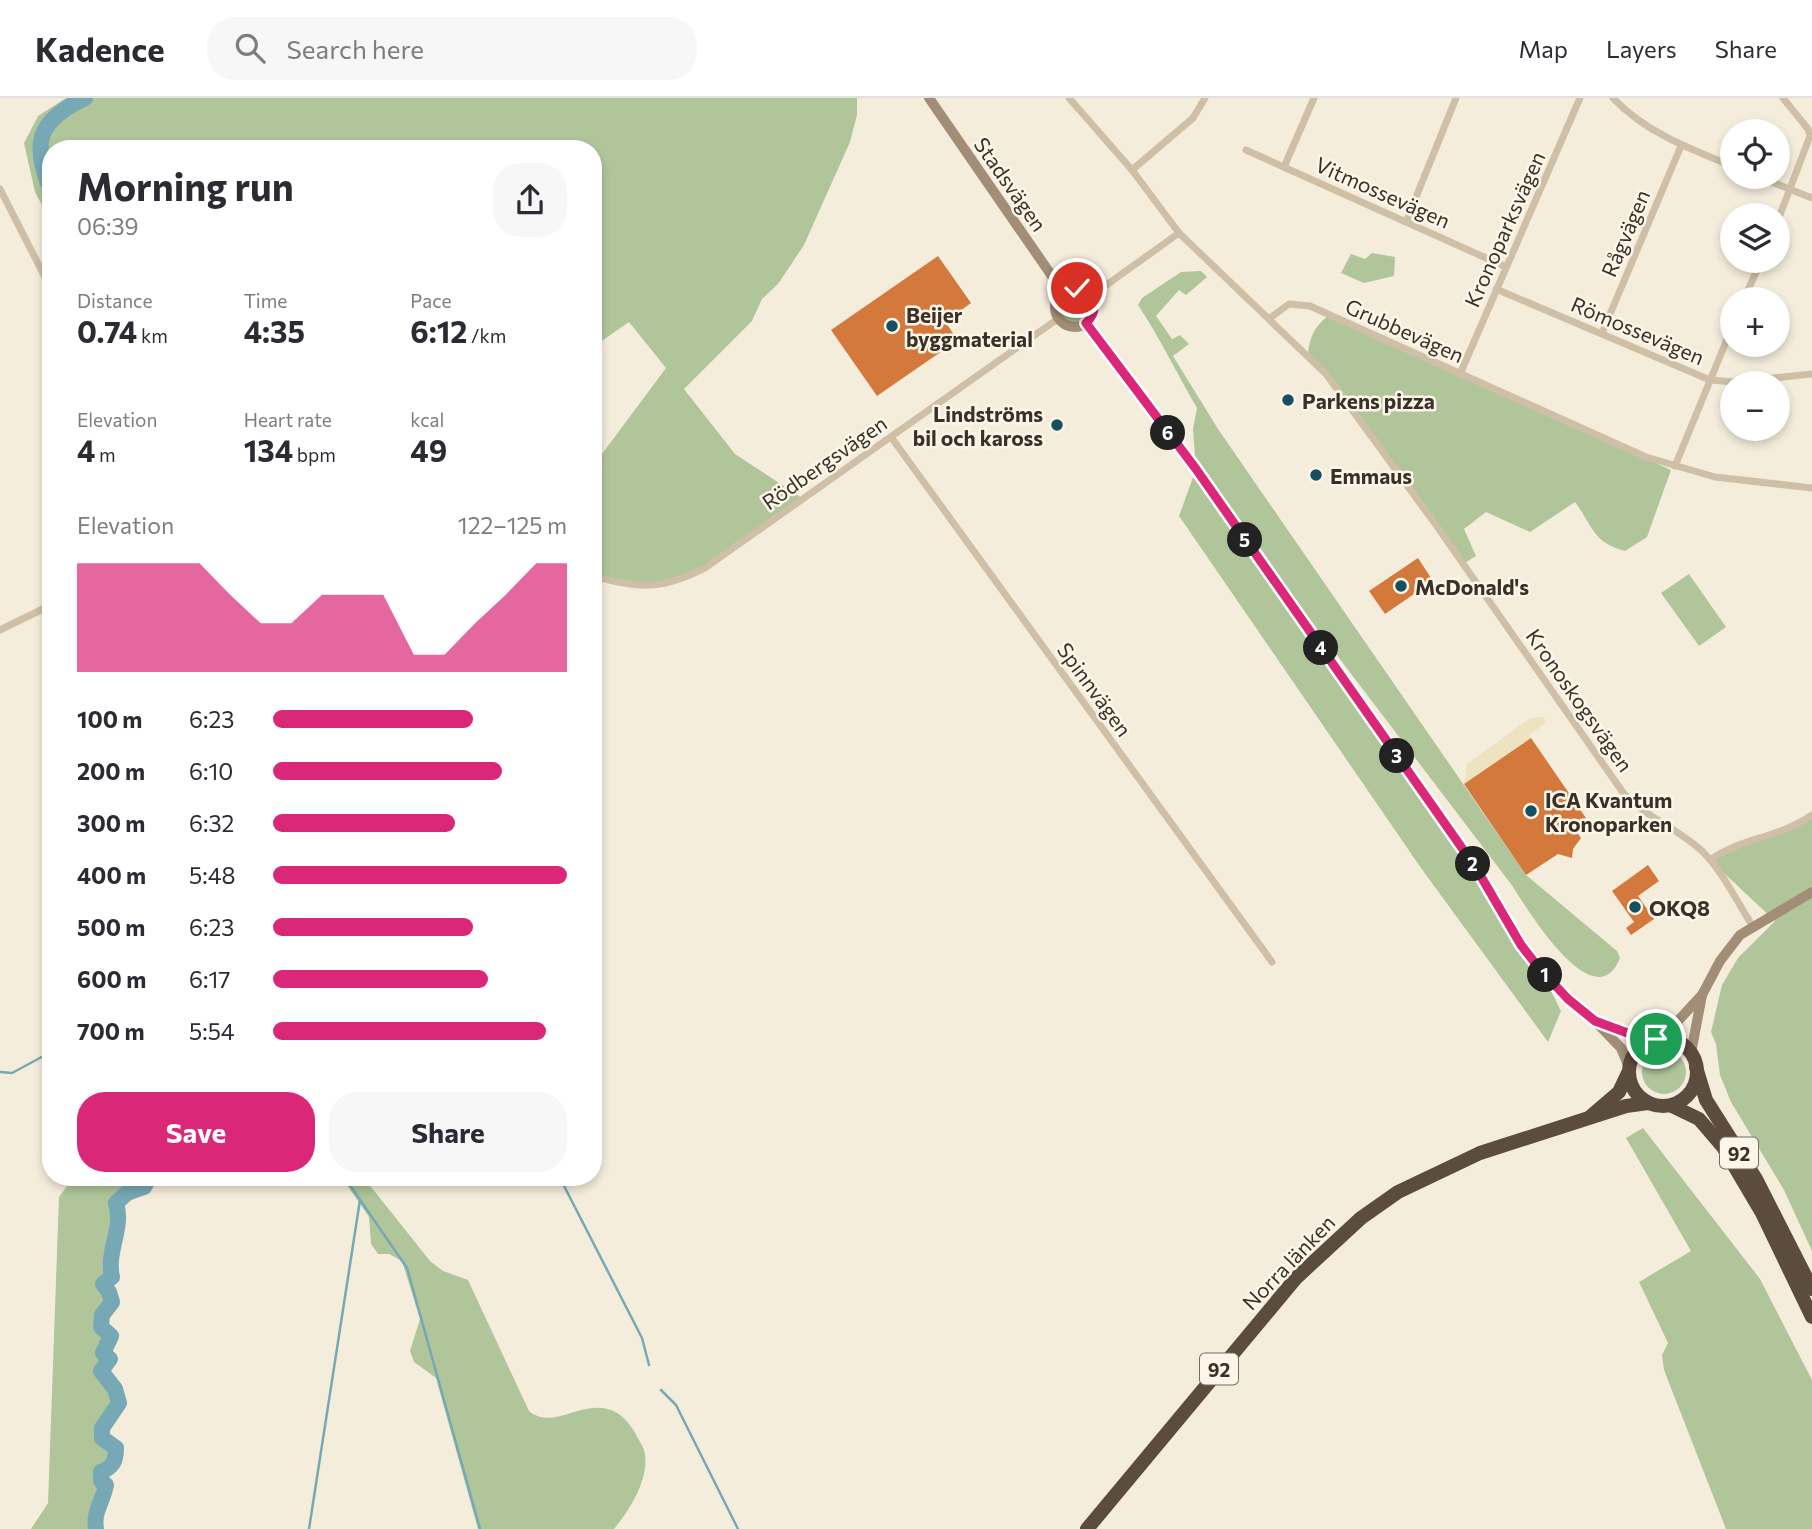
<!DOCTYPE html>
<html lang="en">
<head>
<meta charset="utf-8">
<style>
  :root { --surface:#fff; --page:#f7f7f7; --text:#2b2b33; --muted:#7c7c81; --line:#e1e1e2; --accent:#db2777 }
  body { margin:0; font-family:Commissioner,sans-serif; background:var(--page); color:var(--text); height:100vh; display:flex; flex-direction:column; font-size:26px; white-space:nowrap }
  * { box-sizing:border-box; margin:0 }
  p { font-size:23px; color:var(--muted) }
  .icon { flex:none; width:38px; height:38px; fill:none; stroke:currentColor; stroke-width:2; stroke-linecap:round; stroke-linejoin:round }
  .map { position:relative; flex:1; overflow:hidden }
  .side { position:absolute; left:42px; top:42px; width:560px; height:1046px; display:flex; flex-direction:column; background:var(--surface); border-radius:28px; box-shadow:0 4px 10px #0003 }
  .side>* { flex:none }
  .buttons { position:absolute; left:1720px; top:21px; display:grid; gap:14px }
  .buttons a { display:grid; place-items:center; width:70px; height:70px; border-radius:50%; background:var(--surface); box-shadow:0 4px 10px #0003; font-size:35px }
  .pin { position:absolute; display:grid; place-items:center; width:60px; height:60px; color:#fff; margin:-30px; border:4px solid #fff; border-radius:50%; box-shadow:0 2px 7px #0007 }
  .km { position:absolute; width:35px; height:35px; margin:-18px; border-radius:50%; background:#222; color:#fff; font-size:19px; line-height:35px; text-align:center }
  .round { display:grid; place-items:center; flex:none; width:74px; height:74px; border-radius:28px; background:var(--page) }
  .headline { display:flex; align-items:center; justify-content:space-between; height:119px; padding:0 35px }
  h1 { font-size:38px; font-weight:700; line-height:52px }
  .metrics { display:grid; grid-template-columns:repeat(3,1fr); gap:10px; height:119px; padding:7px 35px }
  .metrics div { display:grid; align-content:center }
  .metrics b { font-size:30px; font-weight:700 }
  .metrics small { font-size:19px; font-weight:400 }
  .metrics p { font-size:19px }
  .chart { height:196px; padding:14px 35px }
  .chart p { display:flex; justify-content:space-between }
  .chart svg { width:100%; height:126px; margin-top:7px; fill:var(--accent); opacity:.7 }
  .button { display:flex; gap:14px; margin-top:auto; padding:14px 35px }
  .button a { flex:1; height:80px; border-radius:28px; background:var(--accent); color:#fff; font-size:28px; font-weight:700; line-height:80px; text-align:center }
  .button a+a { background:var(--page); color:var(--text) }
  ul { padding:0 35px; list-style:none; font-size:23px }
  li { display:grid; grid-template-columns:112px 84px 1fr; align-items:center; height:52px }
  li i { height:18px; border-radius:9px; background:var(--accent) }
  header { display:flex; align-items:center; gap:42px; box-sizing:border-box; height:98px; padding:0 35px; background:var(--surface); border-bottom:2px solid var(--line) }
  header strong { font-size:33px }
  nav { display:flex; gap:38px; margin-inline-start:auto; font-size:24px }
  .search { width:490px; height:63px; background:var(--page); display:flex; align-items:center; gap:18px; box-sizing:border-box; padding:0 24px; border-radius:28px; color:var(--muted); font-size:26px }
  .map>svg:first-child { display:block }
</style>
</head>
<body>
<header>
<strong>Kadence</strong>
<div class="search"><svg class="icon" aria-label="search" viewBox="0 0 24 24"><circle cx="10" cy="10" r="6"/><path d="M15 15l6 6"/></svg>Search here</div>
<nav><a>Map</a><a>Layers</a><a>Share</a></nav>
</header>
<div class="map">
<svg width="1812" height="1431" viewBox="0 0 1812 1431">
  <rect width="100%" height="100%" fill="#f5eddc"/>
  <g fill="#b0c69a">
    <path d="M66,0H857V17L850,44L804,147L778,186L762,201L752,223L684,291L735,356L802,400L705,470L646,489L593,478V368L666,270L629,224L593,249V51H51V124L35,94L24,45L38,18Z"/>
    <path d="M1372,155L1395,159L1394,178L1364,185L1341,175L1351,156L1365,161Z"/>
    <path d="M1201,173L1207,179L1186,197L1179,192L1156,218L1172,241L1180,237L1189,246L1173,258L1218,331L1526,777L1617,853L1620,860C1594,924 1525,807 1511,786L1212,393L1476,770L1551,893L1561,913L1548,944L1421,770L1179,418L1196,371L1193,331L1197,310C1177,276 1160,240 1138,207L1142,200L1181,174Z"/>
    <circle cx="1076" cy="209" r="16"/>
    <path d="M1329,217L1671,372L1647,439L1625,453C1592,444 1593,428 1575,404L1530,434L1486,414L1464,431L1476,458L1463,466L1308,257C1310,238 1314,229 1329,217Z"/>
    <path d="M1689,476L1726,529L1699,548L1661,495Z"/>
    <path d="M1812,717V1153L1784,1092L1731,1004L1720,977L1716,946L1711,934L1722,887L1738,860L1775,823L1710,762Z"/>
    <circle cx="1664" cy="974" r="22"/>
    <path d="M1643,1030L1760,1181L1812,1282V1431H1726L1664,1272L1662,1257L1668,1245L1639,1184L1691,1153L1626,1040Z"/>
    <path d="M73,1080H149L144,1089L127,1095L116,1105C123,1130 106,1153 112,1179L103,1186L109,1194L112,1204L102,1217L101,1229L111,1238L103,1255L110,1261L101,1273L115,1291L119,1305L102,1330V1340L116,1350C116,1364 113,1368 101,1374V1383L106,1387C103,1403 93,1414 96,1431H31L48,1405L59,1099Z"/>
    <path d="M342,1080H364L430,1163L443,1173L468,1182L529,1313C553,1333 581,1301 611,1312C622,1316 628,1324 634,1333C637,1339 642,1346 644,1352C651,1379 630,1412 614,1431H478L436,1280L414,1264L410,1253L420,1221L402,1163L389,1156H378L371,1146L369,1119Z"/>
  </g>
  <path fill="#eee2c1" d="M1543,619L1547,624L1529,637L1533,643L1530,640L1464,686L1467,666L1530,620Z"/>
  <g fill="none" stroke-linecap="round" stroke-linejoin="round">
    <g stroke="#77a8b5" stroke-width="2.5">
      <path d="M0,974L12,975L51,954"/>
      <path d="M345,1080L407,1170L480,1431"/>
      <path d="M560,1080L642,1240L649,1267"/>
      <path d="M661,1292L676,1307L738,1431"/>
      <path d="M309,1431L360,1102"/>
    </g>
    <g stroke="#77a8b5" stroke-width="16">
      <path d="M51,92C30,44 39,22 85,0"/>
      <path d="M96,1431C93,1414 103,1403 106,1387L101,1383V1374C113,1369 116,1363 116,1350L102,1340V1330L119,1305L115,1291L101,1273L110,1261L103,1255L111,1238L101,1229L102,1217L112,1204L109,1194L103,1186L112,1179C106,1153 124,1130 116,1105L127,1095L144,1089L149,1080"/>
    </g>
  </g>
  <g fill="#d3793c">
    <path d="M938,158L971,205L945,224L958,242L877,298L831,232Z"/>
    <path d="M1418,460L1433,483L1385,516L1369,493Z"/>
    <path d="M1531,640L1586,720L1573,729L1581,740L1573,751L1572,760L1558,756L1526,777L1464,686Z"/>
    <path d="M1648,767L1659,783L1638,798L1654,821L1631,837L1626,830L1634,824L1612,793Z"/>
  </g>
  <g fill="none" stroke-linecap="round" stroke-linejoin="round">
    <g stroke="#cebfa6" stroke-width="7">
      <path d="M1069,0L1132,72L1179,135L1326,276L1436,427L1624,696C1647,720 1679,731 1703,754C1723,774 1737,804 1752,827"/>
      <path d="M1613,0C1645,34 1690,51 1732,68"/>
      <path d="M1246,52L1506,169"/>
      <path d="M1284,69L1314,0"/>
      <path d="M1132,72L1193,20L1205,0"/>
      <path d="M1759,79L1812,100"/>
      <path d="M0,91L51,191"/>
      <path d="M1778,122L1810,38L1808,31L1783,0"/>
      <path d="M1406,124L1456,0"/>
      <path d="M1496,191L1710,282L1734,284L1812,276"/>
      <path d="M1091,198L1179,135"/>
      <path d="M1744,201L1761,163"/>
      <path d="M1270,220L1289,206L1310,208L1646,359L1715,379L1812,390"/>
      <path d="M1602,235L1681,48"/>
      <path d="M1460,276L1580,0"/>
      <path d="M891,339L1272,864"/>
      <path d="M1675,368L1732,229"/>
      <path d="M593,478C638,491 663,492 705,470L1059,220"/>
      <path d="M0,532L51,507"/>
      <path d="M1710,762C1742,739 1777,741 1812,717"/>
    </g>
    <g stroke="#a28e77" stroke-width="10">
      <path d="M929,0L1063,194"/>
      <circle cx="1075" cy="209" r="20"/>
      <path d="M1086,225L1196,371L1476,770L1521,847L1554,887L1595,923L1621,950L1629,969"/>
      <path d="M1598,924L1633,937L1656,941"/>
      <path d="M1662,940L1702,897L1720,863L1740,837L1812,794"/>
      <path d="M1691,955L1702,897"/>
    </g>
    <g stroke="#5c4c3e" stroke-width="14">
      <circle cx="1663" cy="974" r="34"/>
      <path d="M1696,969L1706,1002L1756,1081L1812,1191"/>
      <path d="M1672,1008L1699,1021L1723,1049L1762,1115L1812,1219"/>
      <path d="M1591,1018L1619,994L1628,975"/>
      <path d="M1087,1431L1296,1180L1361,1120L1398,1094L1480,1055L1626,1008L1648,1005"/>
    </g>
  </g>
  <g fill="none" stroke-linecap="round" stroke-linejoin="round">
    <g stroke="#fff" stroke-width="14">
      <path id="route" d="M1077,190C1095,195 1100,212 1086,225L1196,371L1476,770L1521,847L1539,870L1568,901L1595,923L1633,937L1656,941"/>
    </g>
    <use href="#route" stroke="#db2777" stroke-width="9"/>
  </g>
  <g fill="#184f60" stroke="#fcf6e9" stroke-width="2.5">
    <circle cx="892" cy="228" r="7"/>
    <circle cx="1288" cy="302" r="7"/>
    <circle cx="1057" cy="327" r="7"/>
    <circle cx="1316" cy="377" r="7"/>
    <circle cx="1401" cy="488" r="7"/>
    <circle cx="1531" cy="713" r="7"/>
    <circle cx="1635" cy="809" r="7"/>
  </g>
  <g text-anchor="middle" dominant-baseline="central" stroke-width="5" stroke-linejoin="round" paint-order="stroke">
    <g fill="#fcf6e9" stroke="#746b62" stroke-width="2">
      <rect x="1720" y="1039.5" width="38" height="31" rx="5"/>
      <rect x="1200" y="1255.5" width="38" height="31" rx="5"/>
    </g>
    <g font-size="19" font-weight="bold" fill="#3a3028">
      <text x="1739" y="1055">92</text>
      <text x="1219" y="1271">92</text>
    </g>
    <g font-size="21" fill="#3a3028" stroke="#fcf6e9">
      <text transform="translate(1011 86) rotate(55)">Stadsvägen</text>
      <text transform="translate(1383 94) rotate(24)">Vitmossevägen</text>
      <text transform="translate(1504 131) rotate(-66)">Kronoparksvägen</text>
      <text transform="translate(1625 135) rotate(-67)">Rågvägen</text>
      <text transform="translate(1405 232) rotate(24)">Grubbevägen</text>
      <text transform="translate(1638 232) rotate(23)">Römossevägen</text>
      <text transform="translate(824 364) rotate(-35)">Rödbergsvägen</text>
      <text transform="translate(1095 591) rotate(54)">Spinnvägen</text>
      <text transform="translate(1580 602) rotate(55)">Kronoskogsvägen</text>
      <text transform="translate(1288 1164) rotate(-46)">Norra länken</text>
    </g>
    <g font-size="21" font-weight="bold" fill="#3a3028" stroke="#fcf6e9" text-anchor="start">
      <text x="906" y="216">Beijer<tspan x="906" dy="24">byggmaterial</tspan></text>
      <text x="1302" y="302">Parkens pizza</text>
      <text x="1043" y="315" text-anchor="end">Lindströms<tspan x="1043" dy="24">bil och kaross</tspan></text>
      <text x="1330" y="377">Emmaus</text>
      <text x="1415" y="488">McDonald's</text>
      <text x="1545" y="701">ICA Kvantum<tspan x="1545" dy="24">Kronoparken</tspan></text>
      <text x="1649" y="809">OKQ8</text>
    </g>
  </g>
</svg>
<div class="buttons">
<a><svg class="icon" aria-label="locate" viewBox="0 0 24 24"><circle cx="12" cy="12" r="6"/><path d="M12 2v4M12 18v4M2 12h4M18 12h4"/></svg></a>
<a><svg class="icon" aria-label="layers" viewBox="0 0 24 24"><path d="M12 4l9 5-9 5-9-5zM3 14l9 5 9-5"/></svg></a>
<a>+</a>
<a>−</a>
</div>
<div class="pin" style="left:1656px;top:941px;background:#1e9e55"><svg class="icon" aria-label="arrive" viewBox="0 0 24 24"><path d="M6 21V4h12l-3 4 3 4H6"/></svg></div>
<div class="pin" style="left:1077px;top:190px;background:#d93025"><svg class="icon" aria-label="check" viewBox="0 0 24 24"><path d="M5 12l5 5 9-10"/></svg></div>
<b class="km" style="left:1545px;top:877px">1</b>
<b class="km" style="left:1473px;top:766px">2</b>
<b class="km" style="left:1397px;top:658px">3</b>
<b class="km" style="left:1321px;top:550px">4</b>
<b class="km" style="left:1245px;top:442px">5</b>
<b class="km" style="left:1168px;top:335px">6</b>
<section class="side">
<div class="headline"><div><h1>Morning run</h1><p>06:39</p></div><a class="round"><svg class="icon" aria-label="share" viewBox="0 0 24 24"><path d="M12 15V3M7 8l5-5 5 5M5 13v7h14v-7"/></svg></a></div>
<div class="metrics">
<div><p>Distance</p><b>0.74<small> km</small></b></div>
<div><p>Time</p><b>4:35</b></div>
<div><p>Pace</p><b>6:12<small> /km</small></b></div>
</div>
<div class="metrics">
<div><p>Elevation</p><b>4<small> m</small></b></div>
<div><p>Heart rate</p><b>134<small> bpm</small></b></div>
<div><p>kcal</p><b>49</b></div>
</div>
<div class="chart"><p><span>Elevation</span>122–125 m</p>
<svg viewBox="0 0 160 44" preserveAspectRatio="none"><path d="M0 44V6L10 6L20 6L30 6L40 6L50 17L60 27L70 27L80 17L90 17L100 17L110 38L120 38L130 27L140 17L150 6L160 6V44z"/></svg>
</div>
<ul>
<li><b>100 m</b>6:23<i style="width:68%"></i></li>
<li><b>200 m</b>6:10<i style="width:78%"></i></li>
<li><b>300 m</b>6:32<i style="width:62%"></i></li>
<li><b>400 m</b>5:48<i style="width:100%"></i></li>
<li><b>500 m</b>6:23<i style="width:68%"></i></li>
<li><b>600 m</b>6:17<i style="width:73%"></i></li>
<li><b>700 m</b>5:54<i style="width:93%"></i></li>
</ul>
<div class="button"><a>Save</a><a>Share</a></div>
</section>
</div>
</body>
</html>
